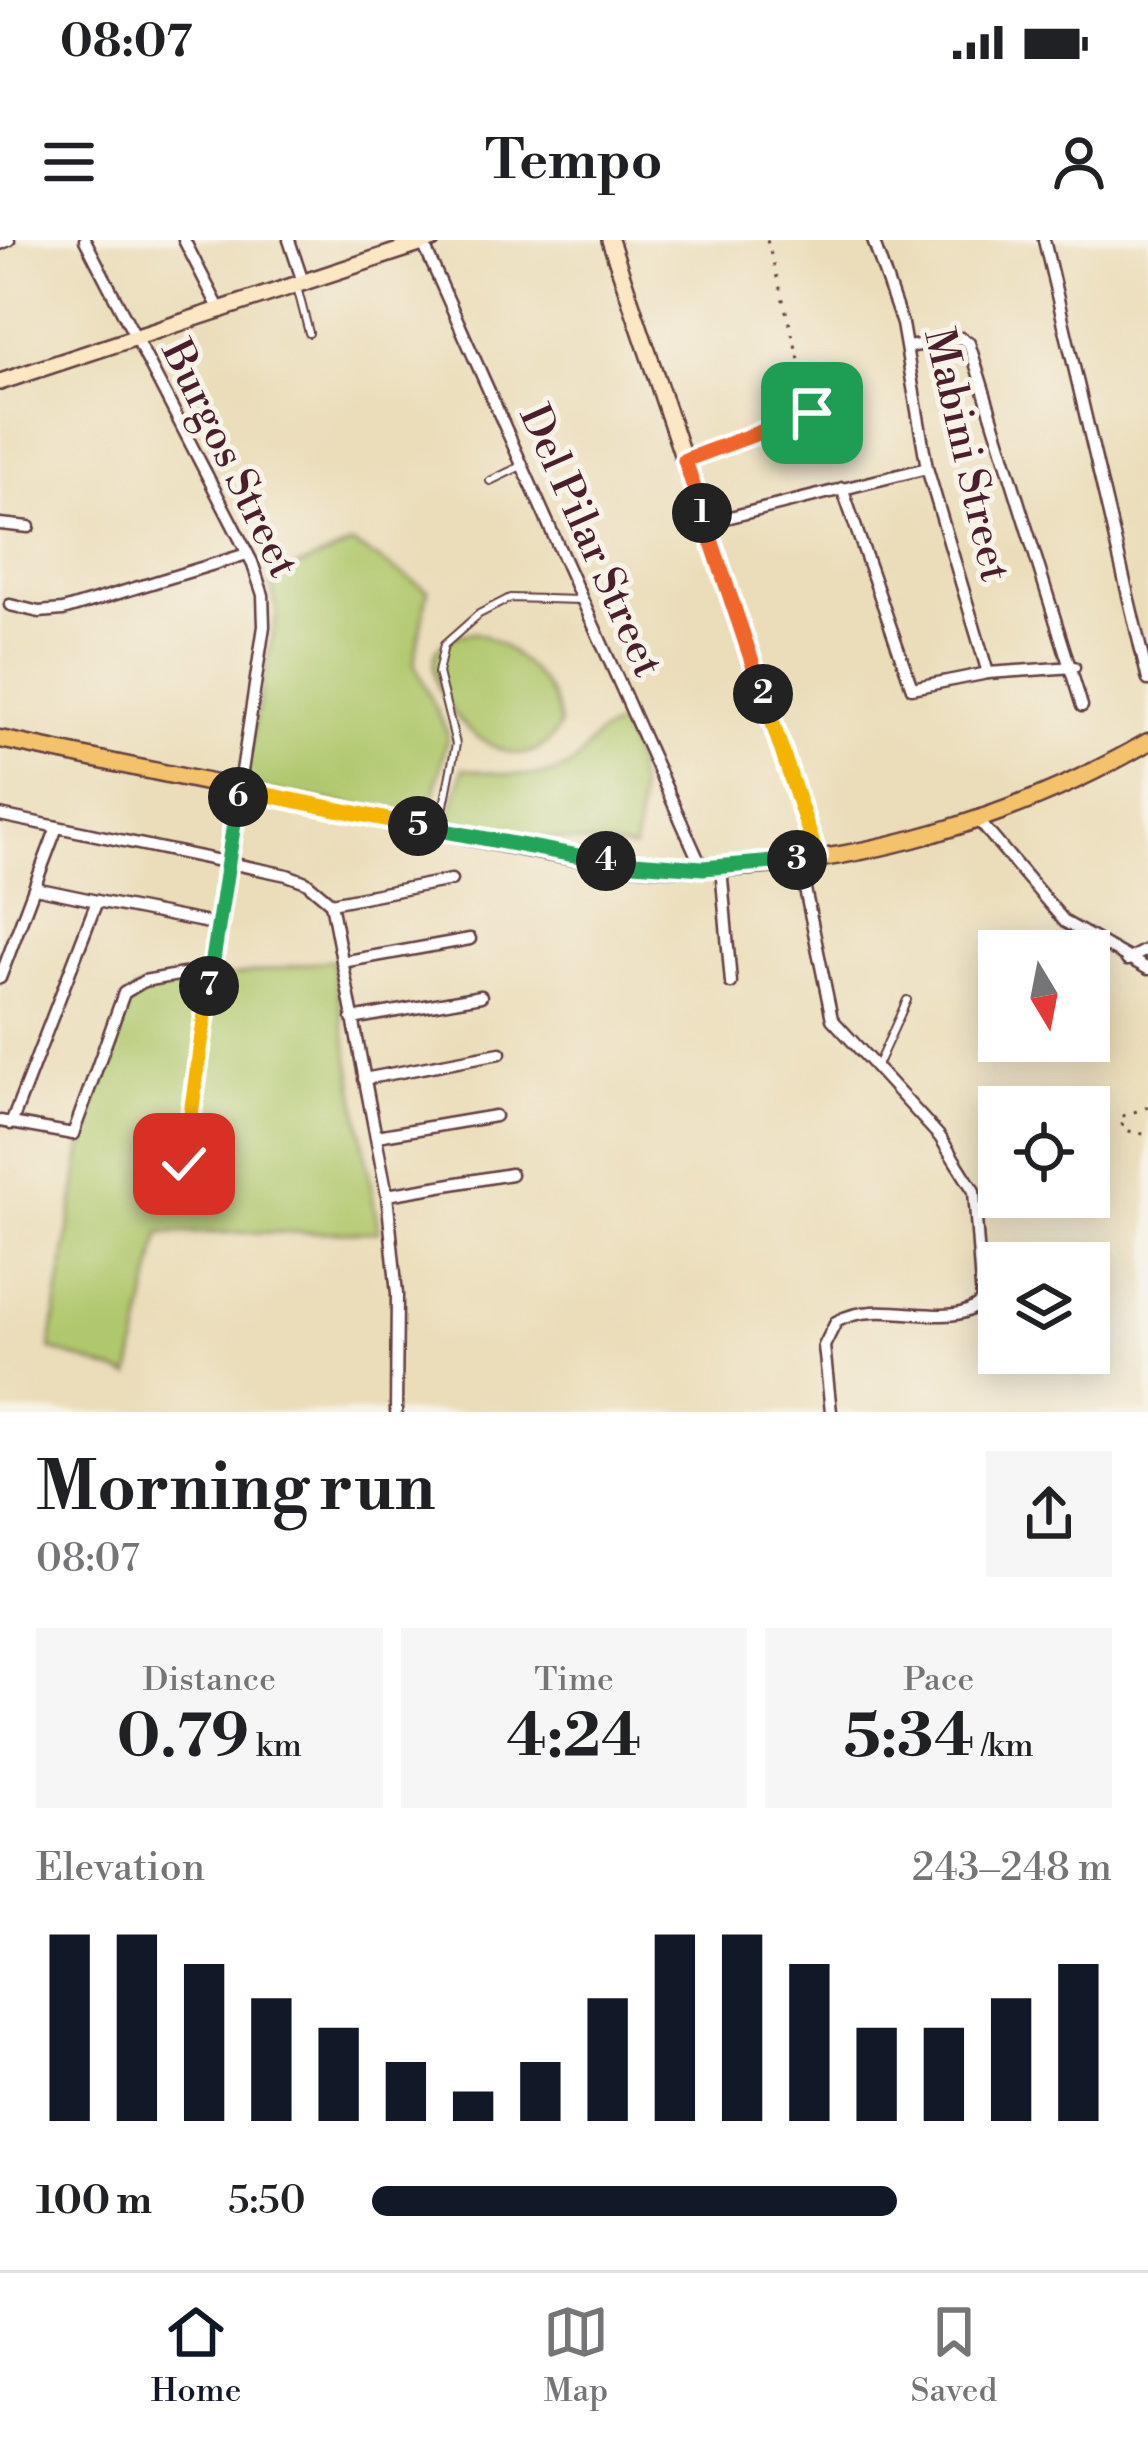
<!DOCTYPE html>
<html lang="en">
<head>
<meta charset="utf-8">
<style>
  :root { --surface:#fff; --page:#f6f6f6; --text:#202124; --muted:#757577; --line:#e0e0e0; --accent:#111827 }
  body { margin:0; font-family:"Libre Bodoni",serif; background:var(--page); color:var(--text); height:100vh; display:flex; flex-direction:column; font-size:45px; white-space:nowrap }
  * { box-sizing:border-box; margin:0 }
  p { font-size:39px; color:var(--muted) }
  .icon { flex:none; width:66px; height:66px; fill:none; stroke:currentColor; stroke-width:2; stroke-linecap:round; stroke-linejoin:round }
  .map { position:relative; height:1172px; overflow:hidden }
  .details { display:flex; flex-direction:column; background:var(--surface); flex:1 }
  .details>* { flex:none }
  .needle { width:78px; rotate:170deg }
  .buttons { position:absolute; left:978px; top:690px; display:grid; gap:24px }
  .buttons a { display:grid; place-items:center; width:132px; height:132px; border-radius:0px; background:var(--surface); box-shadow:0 6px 30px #0003; font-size:60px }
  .pin { position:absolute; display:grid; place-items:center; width:102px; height:102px; color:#fff; margin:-51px; border-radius:24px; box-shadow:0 6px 18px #0006 }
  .km { position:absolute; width:60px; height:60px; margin:-30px; border-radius:50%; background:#222; color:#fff; font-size:33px; line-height:60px; text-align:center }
  .round { display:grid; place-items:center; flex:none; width:126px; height:126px; border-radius:0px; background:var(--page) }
  .summary { display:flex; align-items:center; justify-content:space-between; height:204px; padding:0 36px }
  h1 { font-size:66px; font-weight:700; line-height:90px }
  .stats { display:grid; grid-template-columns:repeat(3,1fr); gap:18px; height:204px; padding:12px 36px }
  .stats div { display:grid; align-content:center; border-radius:0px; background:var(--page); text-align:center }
  .stats b { font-size:60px; font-weight:700 }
  .stats small { font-size:33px; font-weight:400 }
  .stats p { font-size:33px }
  .chart { height:336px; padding:24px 36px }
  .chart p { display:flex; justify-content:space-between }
  .chart svg { width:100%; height:216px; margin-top:12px; stroke:var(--accent); stroke-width:6 }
  ul { padding:0 36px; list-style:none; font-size:39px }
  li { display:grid; grid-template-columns:192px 144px 1fr; align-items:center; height:90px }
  li i { height:30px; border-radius:15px; background:var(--accent) }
  .status { display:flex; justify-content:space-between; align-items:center; height:84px; padding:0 60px; background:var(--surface); direction:ltr }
  .status svg { height:33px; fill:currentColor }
  header { display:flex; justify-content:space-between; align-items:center; height:156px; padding:0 36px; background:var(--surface); font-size:54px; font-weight:700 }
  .menu { display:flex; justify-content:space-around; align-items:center; height:168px; border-top:3px solid var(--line); background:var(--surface); font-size:33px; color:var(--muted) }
  .menu a { display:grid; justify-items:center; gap:6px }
  .menu .on { color:var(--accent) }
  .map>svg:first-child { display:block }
</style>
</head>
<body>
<div class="status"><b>08:07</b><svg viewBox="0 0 49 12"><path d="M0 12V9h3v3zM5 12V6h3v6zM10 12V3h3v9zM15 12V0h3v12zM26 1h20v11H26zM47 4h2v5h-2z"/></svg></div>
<header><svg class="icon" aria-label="menu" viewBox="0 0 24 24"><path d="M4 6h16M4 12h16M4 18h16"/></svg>Tempo<svg class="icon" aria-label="person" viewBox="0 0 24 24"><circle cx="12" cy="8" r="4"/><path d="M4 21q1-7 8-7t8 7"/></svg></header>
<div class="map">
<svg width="1148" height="1172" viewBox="0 0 1148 1172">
  <rect width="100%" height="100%" fill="#f7f3e8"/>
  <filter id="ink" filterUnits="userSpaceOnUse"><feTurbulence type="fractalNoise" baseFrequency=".00833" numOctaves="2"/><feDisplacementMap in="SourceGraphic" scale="24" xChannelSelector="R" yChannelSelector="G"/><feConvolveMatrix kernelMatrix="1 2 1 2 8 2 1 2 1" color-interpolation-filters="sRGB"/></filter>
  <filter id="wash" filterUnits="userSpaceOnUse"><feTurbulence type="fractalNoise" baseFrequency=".004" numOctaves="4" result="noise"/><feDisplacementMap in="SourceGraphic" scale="48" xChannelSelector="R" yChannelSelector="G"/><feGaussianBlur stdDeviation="2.7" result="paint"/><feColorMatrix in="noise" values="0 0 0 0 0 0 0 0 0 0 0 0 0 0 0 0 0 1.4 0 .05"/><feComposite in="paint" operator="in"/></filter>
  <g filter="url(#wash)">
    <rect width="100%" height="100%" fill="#ebddb9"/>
    <g fill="#b0c86d" stroke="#7d744c" stroke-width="3">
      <path d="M353,304L428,350L414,423L448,494L429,579L242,546L277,373L270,338Z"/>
      <path d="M476,393C509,403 563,451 559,487C509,581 362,395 476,393Z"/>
      <path d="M620,485C642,528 643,562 634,609L448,585L463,529C493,531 543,544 569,526C596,509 578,500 620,485Z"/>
      <path d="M332,720L379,992L160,993L130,1136L50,1109L84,895L134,751Z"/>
    </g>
  </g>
  <g filter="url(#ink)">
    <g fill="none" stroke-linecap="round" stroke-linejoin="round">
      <g stroke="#623c40" stroke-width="10">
        <g id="lane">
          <path d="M297,47L309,93"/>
          <path d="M490,241L519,227"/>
          <path d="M440,586L456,504L438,433L444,405L479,374L510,358L580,360"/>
          <path d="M876,828L907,760"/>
          <path d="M191,895L209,905L211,919L205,932L188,928L183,918L191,895L212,729"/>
        </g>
      </g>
      <g stroke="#623c40" stroke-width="15">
        <g id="street">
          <path d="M184,0L221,72"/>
          <path d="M289,0L304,45"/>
          <path d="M873,0L902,84L927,228L988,433L1074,427"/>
          <path d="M1044,0L1148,440"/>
          <path d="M422,1L702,628"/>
          <path d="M0,4L9,0"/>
          <path d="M908,107L961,98L969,103L1082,466"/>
          <path d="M842,248L912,448L988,433"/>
          <path d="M706,283L927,228"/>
          <path d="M0,284L29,287"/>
          <path d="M10,365L39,372L63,370L247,314"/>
          <path d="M0,575L287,635L306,642L331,663L387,955L397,1054L396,1172"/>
          <path d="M979,581L1065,682L1148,729"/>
          <path d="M799,620L832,779L940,897L974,951L982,1061C953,1094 881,1055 836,1082L824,1106L831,1172"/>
          <path d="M721,627L731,743"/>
          <path d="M97,661L219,685"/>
          <path d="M331,663L451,640"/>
          <path d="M1127,720L1148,709"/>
          <path d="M342,722L470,699"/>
          <path d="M0,738L57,587"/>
          <path d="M352,779L481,756"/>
          <path d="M364,839L500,813"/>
          <path d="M0,881L73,894L124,753L144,741L212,729L264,386L263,355L252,322L85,0"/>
          <path d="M11,884L97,661L35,648"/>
          <path d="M377,896L495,876"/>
          <path d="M387,955L511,934"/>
        </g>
      </g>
      <g stroke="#623c40" stroke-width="20">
        <g id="secondary">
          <path d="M610,0L817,616"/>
          <path d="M0,142L432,0"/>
        </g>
      </g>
      <g stroke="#623c40" stroke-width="21">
        <path id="primary" d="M0,499C134,527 267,555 401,582C501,603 604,628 706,628C859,626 1017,578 1148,502"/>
      </g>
      <g stroke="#623c40" stroke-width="3" stroke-dasharray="3 9" stroke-linecap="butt">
        <path d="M696,217L813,172L767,0"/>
        <path d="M1148,867L1120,877L1124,890L1148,895"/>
      </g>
      <use href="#lane" stroke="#fff" stroke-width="6"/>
      <use href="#street" stroke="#fff" stroke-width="10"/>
      <use href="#secondary" stroke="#fbe7c3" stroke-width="15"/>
      <use href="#primary" stroke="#f4c26a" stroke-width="16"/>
    </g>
  </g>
  <g fill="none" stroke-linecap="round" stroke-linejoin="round" filter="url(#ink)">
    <g stroke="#fff" stroke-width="24">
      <path id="split-1" d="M702,273L685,220L812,173"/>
    </g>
    <g stroke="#fff" stroke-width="24">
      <path id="split-2" d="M702,273L763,454"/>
    </g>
    <g stroke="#fff" stroke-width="24">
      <path id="split-3" d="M763,454L817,616L797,620"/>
    </g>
    <g stroke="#fff" stroke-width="24">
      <path id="split-4" d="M606,621L703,628L797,620"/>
    </g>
    <g stroke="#fff" stroke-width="24">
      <path id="split-5" d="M418,586L606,621"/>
    </g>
    <g stroke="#fff" stroke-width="24">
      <path id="split-6" d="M238,557L239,549L418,586"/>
    </g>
    <g stroke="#fff" stroke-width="24">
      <path id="split-7" d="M209,746L238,557"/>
    </g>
    <g stroke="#fff" stroke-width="24">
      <path id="split-8" d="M184,924L209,746"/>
    </g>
    <use href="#split-1" stroke="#f0652b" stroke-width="15"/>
    <use href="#split-2" stroke="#f0652b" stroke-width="15"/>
    <use href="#split-3" stroke="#f5b400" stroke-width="15"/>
    <use href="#split-4" stroke="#22a559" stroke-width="15"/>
    <use href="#split-5" stroke="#22a559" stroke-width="15"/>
    <use href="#split-6" stroke="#f5b400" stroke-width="15"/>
    <use href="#split-7" stroke="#22a559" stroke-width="15"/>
    <use href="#split-8" stroke="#f5b400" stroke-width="15"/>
  </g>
  <g text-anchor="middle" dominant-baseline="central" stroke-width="10" stroke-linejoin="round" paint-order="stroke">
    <g font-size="42" fill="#4a1f2b" stroke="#f7f3e8">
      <text transform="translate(966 215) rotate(77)">Mabini Street</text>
      <text transform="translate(229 219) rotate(64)">Burgos Street</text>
      <text transform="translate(590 301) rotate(66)">Del Pilar Street</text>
    </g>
  </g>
</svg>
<div class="buttons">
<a><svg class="needle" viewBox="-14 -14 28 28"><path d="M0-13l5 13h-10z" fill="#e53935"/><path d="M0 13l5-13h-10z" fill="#757577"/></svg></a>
<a><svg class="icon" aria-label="locate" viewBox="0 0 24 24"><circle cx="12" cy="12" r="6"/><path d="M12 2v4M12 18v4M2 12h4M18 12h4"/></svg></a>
<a><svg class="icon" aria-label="layers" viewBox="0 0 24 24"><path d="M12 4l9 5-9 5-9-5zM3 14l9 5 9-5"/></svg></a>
</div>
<div class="pin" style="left:812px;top:173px;background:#1e9e55"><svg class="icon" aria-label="arrive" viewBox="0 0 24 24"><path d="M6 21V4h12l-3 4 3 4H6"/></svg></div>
<div class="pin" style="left:184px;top:924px;background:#d93025"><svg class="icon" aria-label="check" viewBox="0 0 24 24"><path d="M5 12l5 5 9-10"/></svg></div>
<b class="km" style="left:702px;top:273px">1</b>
<b class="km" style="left:763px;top:454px">2</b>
<b class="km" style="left:797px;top:620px">3</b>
<b class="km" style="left:606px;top:621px">4</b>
<b class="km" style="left:418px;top:586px">5</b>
<b class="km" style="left:238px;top:557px">6</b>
<b class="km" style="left:209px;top:746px">7</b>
</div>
<section class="details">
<div class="summary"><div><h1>Morning run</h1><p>08:07</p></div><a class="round"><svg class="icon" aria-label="share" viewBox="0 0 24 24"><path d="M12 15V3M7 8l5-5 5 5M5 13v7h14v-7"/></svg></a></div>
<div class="stats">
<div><p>Distance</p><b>0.79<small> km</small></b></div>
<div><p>Time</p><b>4:24</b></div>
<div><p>Pace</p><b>5:34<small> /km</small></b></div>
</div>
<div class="chart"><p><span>Elevation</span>243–248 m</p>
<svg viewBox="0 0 160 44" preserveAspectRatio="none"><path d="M5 44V6M15 44V6M25 44V12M35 44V19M45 44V25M55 44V32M65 44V38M75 44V32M85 44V19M95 44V6M105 44V6M115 44V12M125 44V25M135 44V25M145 44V19M155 44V12"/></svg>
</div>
<ul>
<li><b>100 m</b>5:50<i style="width:71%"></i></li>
</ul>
</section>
<nav class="menu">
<a class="on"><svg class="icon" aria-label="home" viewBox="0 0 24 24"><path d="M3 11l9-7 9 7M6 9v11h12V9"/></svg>Home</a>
<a><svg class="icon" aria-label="map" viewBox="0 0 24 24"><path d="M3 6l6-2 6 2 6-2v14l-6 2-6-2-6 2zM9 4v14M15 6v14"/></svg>Map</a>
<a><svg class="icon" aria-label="saved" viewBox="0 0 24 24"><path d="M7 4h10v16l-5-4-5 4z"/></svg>Saved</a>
</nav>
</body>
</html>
